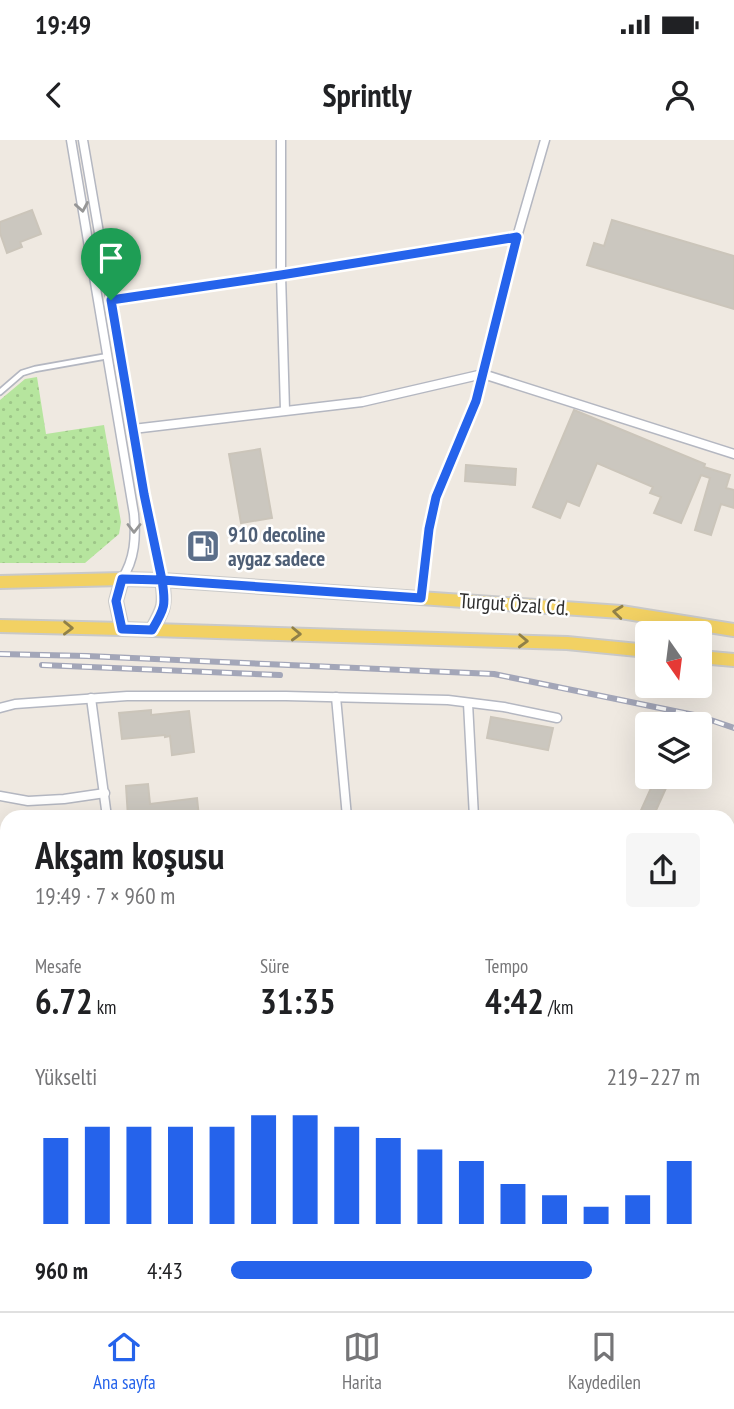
<!DOCTYPE html>
<html lang="tr">
<head>
<meta charset="utf-8">
<style>
  :root { --surface:#fff; --page:#f6f6f6; --text:#202124; --muted:#757577; --line:#e0e0e0; --accent:#2563eb }
  body { margin:0; font-family:"PT Sans Narrow",sans-serif; background:var(--page); color:var(--text); height:100vh; display:flex; flex-direction:column; font-size:26px; white-space:nowrap }
  * { box-sizing:border-box; margin:0 }
  p { font-size:23px; color:var(--muted) }
  .icon { flex:none; width:38px; height:38px; fill:none; stroke:currentColor; stroke-width:2; stroke-linecap:round; stroke-linejoin:round }
  .map { position:relative; flex:1; overflow:hidden }
  .panel { position:absolute; left:0px; top:670px; width:735px; height:502px; display:flex; flex-direction:column; background:var(--surface); border-radius:21px 21px 0 0; box-shadow:0 7px 28px #0002 }
  .panel>* { flex:none }
  .needle { width:46px; rotate:166deg }
  .controls { position:absolute; left:635px; top:481px; display:grid; gap:14px }
  .controls a { display:grid; place-items:center; width:77px; height:77px; border-radius:7px; background:var(--surface); box-shadow:0 7px 28px #0002; font-size:35px }
  .pin { position:absolute; display:grid; place-items:center; width:60px; height:60px; color:#fff; margin:-72px -30px; border-radius:50% 50% 50% 0; rotate:-45deg; box-shadow:0 0 7px #0007 }
  .pin .icon { rotate:45deg }
  .round { display:grid; place-items:center; flex:none; width:74px; height:74px; border-radius:7px; background:var(--page) }
  .summary { display:flex; align-items:center; justify-content:space-between; height:119px; padding:0 35px }
  h1 { font-size:38px; font-weight:600; line-height:52px }
  .metrics { display:grid; grid-template-columns:repeat(3,1fr); gap:10px; height:119px; padding:7px 35px }
  .metrics div { display:grid; align-content:center }
  .metrics b { font-size:35px; font-weight:600 }
  .metrics small { font-size:19px; font-weight:400 }
  .metrics p { font-size:19px }
  .chart { height:196px; padding:14px 35px }
  .chart p { display:flex; justify-content:space-between }
  .chart svg { width:100%; height:126px; margin-top:7px; stroke:var(--accent); stroke-width:6 }
  ul { padding:0 35px; list-style:none; font-size:23px }
  li { display:grid; grid-template-columns:112px 84px 1fr; align-items:center; height:52px }
  li i { height:18px; border-radius:9px; background:var(--accent) }
  .status { display:flex; justify-content:space-between; align-items:center; height:49px; padding:0 35px; background:var(--surface); direction:ltr }
  .status svg { height:19px; fill:currentColor }
  header { display:flex; justify-content:space-between; align-items:center; height:91px; padding:0 35px; background:var(--surface); font-size:32px; font-weight:600 }
  .menu { display:flex; justify-content:space-around; align-items:center; height:98px; border-top:2px solid var(--line); background:var(--surface); font-size:19px; color:var(--muted) }
  .menu a { display:grid; justify-items:center; gap:4px }
  .menu .active { color:var(--accent) }
  .map>svg:first-child { display:block }
</style>
</head>
<body>
<div class="status"><b>19:49</b><svg viewBox="0 0 49 12"><path d="M0 12V9h3v3zM5 12V6h3v6zM10 12V3h3v9zM15 12V0h3v12zM26 1h20v11H26zM47 4h2v5h-2z"/></svg></div>
<header><svg class="icon" aria-label="back" viewBox="0 0 24 24"><path d="M15 5l-7 7 7 7"/></svg>Sprintly<svg class="icon" aria-label="person" viewBox="0 0 24 24"><circle cx="12" cy="8" r="4"/><path d="M4 21q1-7 8-7t8 7"/></svg></header>
<div class="map">
<svg width="734" height="1171" viewBox="0 0 734 1171">
  <defs>
    <pattern id="park-dots" width="8" height="8" patternUnits="userSpaceOnUse" patternTransform="scale(1.75)"><rect width="8" height="8" fill="#b6e59e"/><path d="M2 2h.1M6 6h.1" fill="none" stroke="#9dc588" stroke-width="1.8" stroke-linecap="round"/></pattern>
  </defs>
  <rect width="100%" height="100%" fill="#efe9e1"/>
  <path fill="url(#park-dots)" d="M37,237L46,294L104,285L121,382L119,394L85,423H0V260L25,239Z"/>
  <g fill="#cbc7bf" stroke="#cbc5ba" stroke-width="2">
    <path d="M32,70L41,94L20,102L22,107L7,113L0,93V82Z"/>
    <path d="M612,80L734,116V169L587,125L594,103L604,106Z"/>
    <path d="M574,270L705,324L704,327L730,335L726,348L734,350V368L721,364L711,395L695,390L710,338L701,335L681,383L654,373L661,357L650,353L653,347L597,323L579,366L567,361L560,378L533,367Z"/>
    <path d="M260,309L272,378L241,383L229,314Z"/>
    <path d="M466,325L516,329L515,345L465,341Z"/>
    <path d="M151,570V575L189,571L194,612L172,615L170,596L165,597V595L122,599L119,573Z"/>
    <path d="M491,577L553,588L548,610L487,598Z"/>
    <path d="M656,637H671L653,677H638Z"/>
    <path d="M148,644L150,664L197,658L199,677H128L126,646Z"/>
  </g>
  <g fill="none" stroke-linecap="round" stroke-linejoin="round">
    <g stroke="#b4b7c1" stroke-width="8">
      <path id="service" d="M0,252L22,233L35,229L108,216"/>
    </g>
    <g stroke="#b4b7c1" stroke-width="11">
      <g id="minor">
        <path d="M71,0L134,374C136,397 135,419 122,439"/>
        <path d="M83,0L144,354L162,440"/>
        <path d="M281,0V135L285,270"/>
        <path d="M111,160L281,135L517,97"/>
        <path d="M133,289L362,262L483,234L734,314"/>
        <path d="M421,458L429,389L436,357L476,261L517,97L545,0"/>
        <path d="M336,557L347,677"/>
        <path d="M91,558L107,677"/>
        <path d="M468,563L474,677"/>
        <path d="M0,568L15,564L127,556H286L448,560L504,567L557,578"/>
        <path d="M0,656L28,661L64,659L105,653"/>
        <path d="M0,865L7,867"/>
        <path d="M0,1065L7,1055"/>
        <path d="M728,1096L734,1093"/>
        <path d="M245,1166L248,1171"/>
        <path d="M633,1166L634,1171"/>
        <path d="M99,1171L109,1166"/>
        <path d="M570,1171L580,1166"/>
        <path d="M595,1171L604,1166"/>
      </g>
    </g>
    <g stroke="#c9c9c9" stroke-width="16">
      <g id="primary">
        <path d="M0,442L122,439L162,440L621,472L734,490"/>
        <path d="M0,486L122,489L567,503L648,511"/>
        <path d="M122,489L116,461L122,439"/>
        <path d="M152,490C164,468 166,465 162,440"/>
        <path d="M700,517L734,520"/>
      </g>
    </g>
    <use href="#service" stroke="#fff" stroke-width="4.5"/>
    <use href="#minor" stroke="#fff" stroke-width="8"/>
    <use href="#primary" stroke="#f2d163" stroke-width="12"/>
    <g stroke="#a3a6b8" stroke-width="6">
      <g id="rail">
        <path d="M0,514L87,516L494,534L699,576L734,588"/>
        <path d="M42,525L280,535"/>
      </g>
    </g>
    <use href="#rail" stroke="#fff" stroke-width="3.5" stroke-dasharray="10" stroke-linecap="butt"/>
  </g>
  <defs><path id="oneway-chevron" d="M-2-3.5L2.5 0L-2 3.5" fill="none" stroke-width="1.6" stroke-linecap="round" stroke-linejoin="round" transform="scale(1.75)"/></defs>
  <g stroke="#969696">
    <use href="#oneway-chevron" transform="translate(82 67) rotate(80)"/>
    <use href="#oneway-chevron" transform="translate(134 388) rotate(90)"/>
  </g>
  <g stroke="#908048">
    <use href="#oneway-chevron" transform="translate(618 472) rotate(-174)"/>
    <use href="#oneway-chevron" transform="translate(68 488) rotate(1)"/>
    <use href="#oneway-chevron" transform="translate(296 494) rotate(2)"/>
    <use href="#oneway-chevron" transform="translate(523 501) rotate(2)"/>
  </g>
  <g fill="none" stroke-linecap="round" stroke-linejoin="round">
    <g stroke="#fff" stroke-width="14">
      <path id="route" d="M111,160L144,354L162,440L122,439L116,461L122,489L152,490C165,468 166,465 162,440L421,458L429,389L436,357L476,261L517,97L281,135L111,160"/>
    </g>
    <use href="#route" stroke="#2563eb" stroke-width="9"/>
  </g>
  <defs>
    <g id="fuel-square" transform="scale(1.75)"><rect x="-9" y="-9" width="18" height="18" rx="4" fill="#5c6f8a" stroke="#fff"/><path d="M-5.5-6h7V0h2V4h1.3V-2.5L3-4.5l.8-.8L6-3V5H2.5V1h-1V6h-7ZM-4.2-4.7v3.2H.2V-4.7Z" fill="#fff"/></g>
  </defs>
  <g fill-rule="evenodd">
    <use href="#fuel-square" x="203" y="406"/>
  </g>
  <g text-anchor="middle" dominant-baseline="central" stroke-width="5" stroke-linejoin="round" paint-order="stroke">
    <g font-size="21" font-weight="bold" fill="#4e5e75" stroke="#fff" text-anchor="start">
      <text x="228" y="394">910 decoline<tspan x="228" dy="24">aygaz sadece</tspan></text>
    </g>
    <g font-size="21" fill="#2e2e2e" stroke="#fff">
      <text transform="translate(514 464) rotate(4)">Turgut Özal Cd.</text>
    </g>
  </g>
</svg>
<div class="controls">
<a><svg class="needle" viewBox="-14 -14 28 28"><path d="M0-13l5 13h-10z" fill="#e53935"/><path d="M0 13l5-13h-10z" fill="#757577"/></svg></a>
<a><svg class="icon" aria-label="layers" viewBox="0 0 24 24"><path d="M12 4l9 5-9 5-9-5zM3 14l9 5 9-5"/></svg></a>
</div>
<div class="pin" style="left:111px;top:160px;background:#1e9e55"><svg class="icon" aria-label="arrive" viewBox="0 0 24 24"><path d="M6 21V4h12l-3 4 3 4H6"/></svg></div>
<section class="panel">
<div class="summary"><div><h1>Akşam koşusu</h1><p>19:49 · 7 × 960 m</p></div><a class="round"><svg class="icon" aria-label="share" viewBox="0 0 24 24"><path d="M12 15V3M7 8l5-5 5 5M5 13v7h14v-7"/></svg></a></div>
<div class="metrics">
<div><p>Mesafe</p><b>6.72<small> km</small></b></div>
<div><p>Süre</p><b>31:35</b></div>
<div><p>Tempo</p><b>4:42<small> /km</small></b></div>
</div>
<div class="chart"><p><span>Yükselti</span>219–227 m</p>
<svg viewBox="0 0 160 44" preserveAspectRatio="none"><path d="M5 44V14M15 44V10M25 44V10M35 44V10M45 44V10M55 44V6M65 44V6M75 44V10M85 44V14M95 44V18M105 44V22M115 44V30M125 44V34M135 44V38M145 44V34M155 44V22"/></svg>
</div>
<ul>
<li><b>960 m</b>4:43<i style="width:77%"></i></li>
</ul>
</section>
</div>
<nav class="menu">
<a class="active"><svg class="icon" aria-label="home" viewBox="0 0 24 24"><path d="M3 11l9-7 9 7M6 9v11h12V9"/></svg>Ana sayfa</a>
<a><svg class="icon" aria-label="map" viewBox="0 0 24 24"><path d="M3 6l6-2 6 2 6-2v14l-6 2-6-2-6 2zM9 4v14M15 6v14"/></svg>Harita</a>
<a><svg class="icon" aria-label="saved" viewBox="0 0 24 24"><path d="M7 4h10v16l-5-4-5 4z"/></svg>Kaydedilen</a>
</nav>
</body>
</html>
